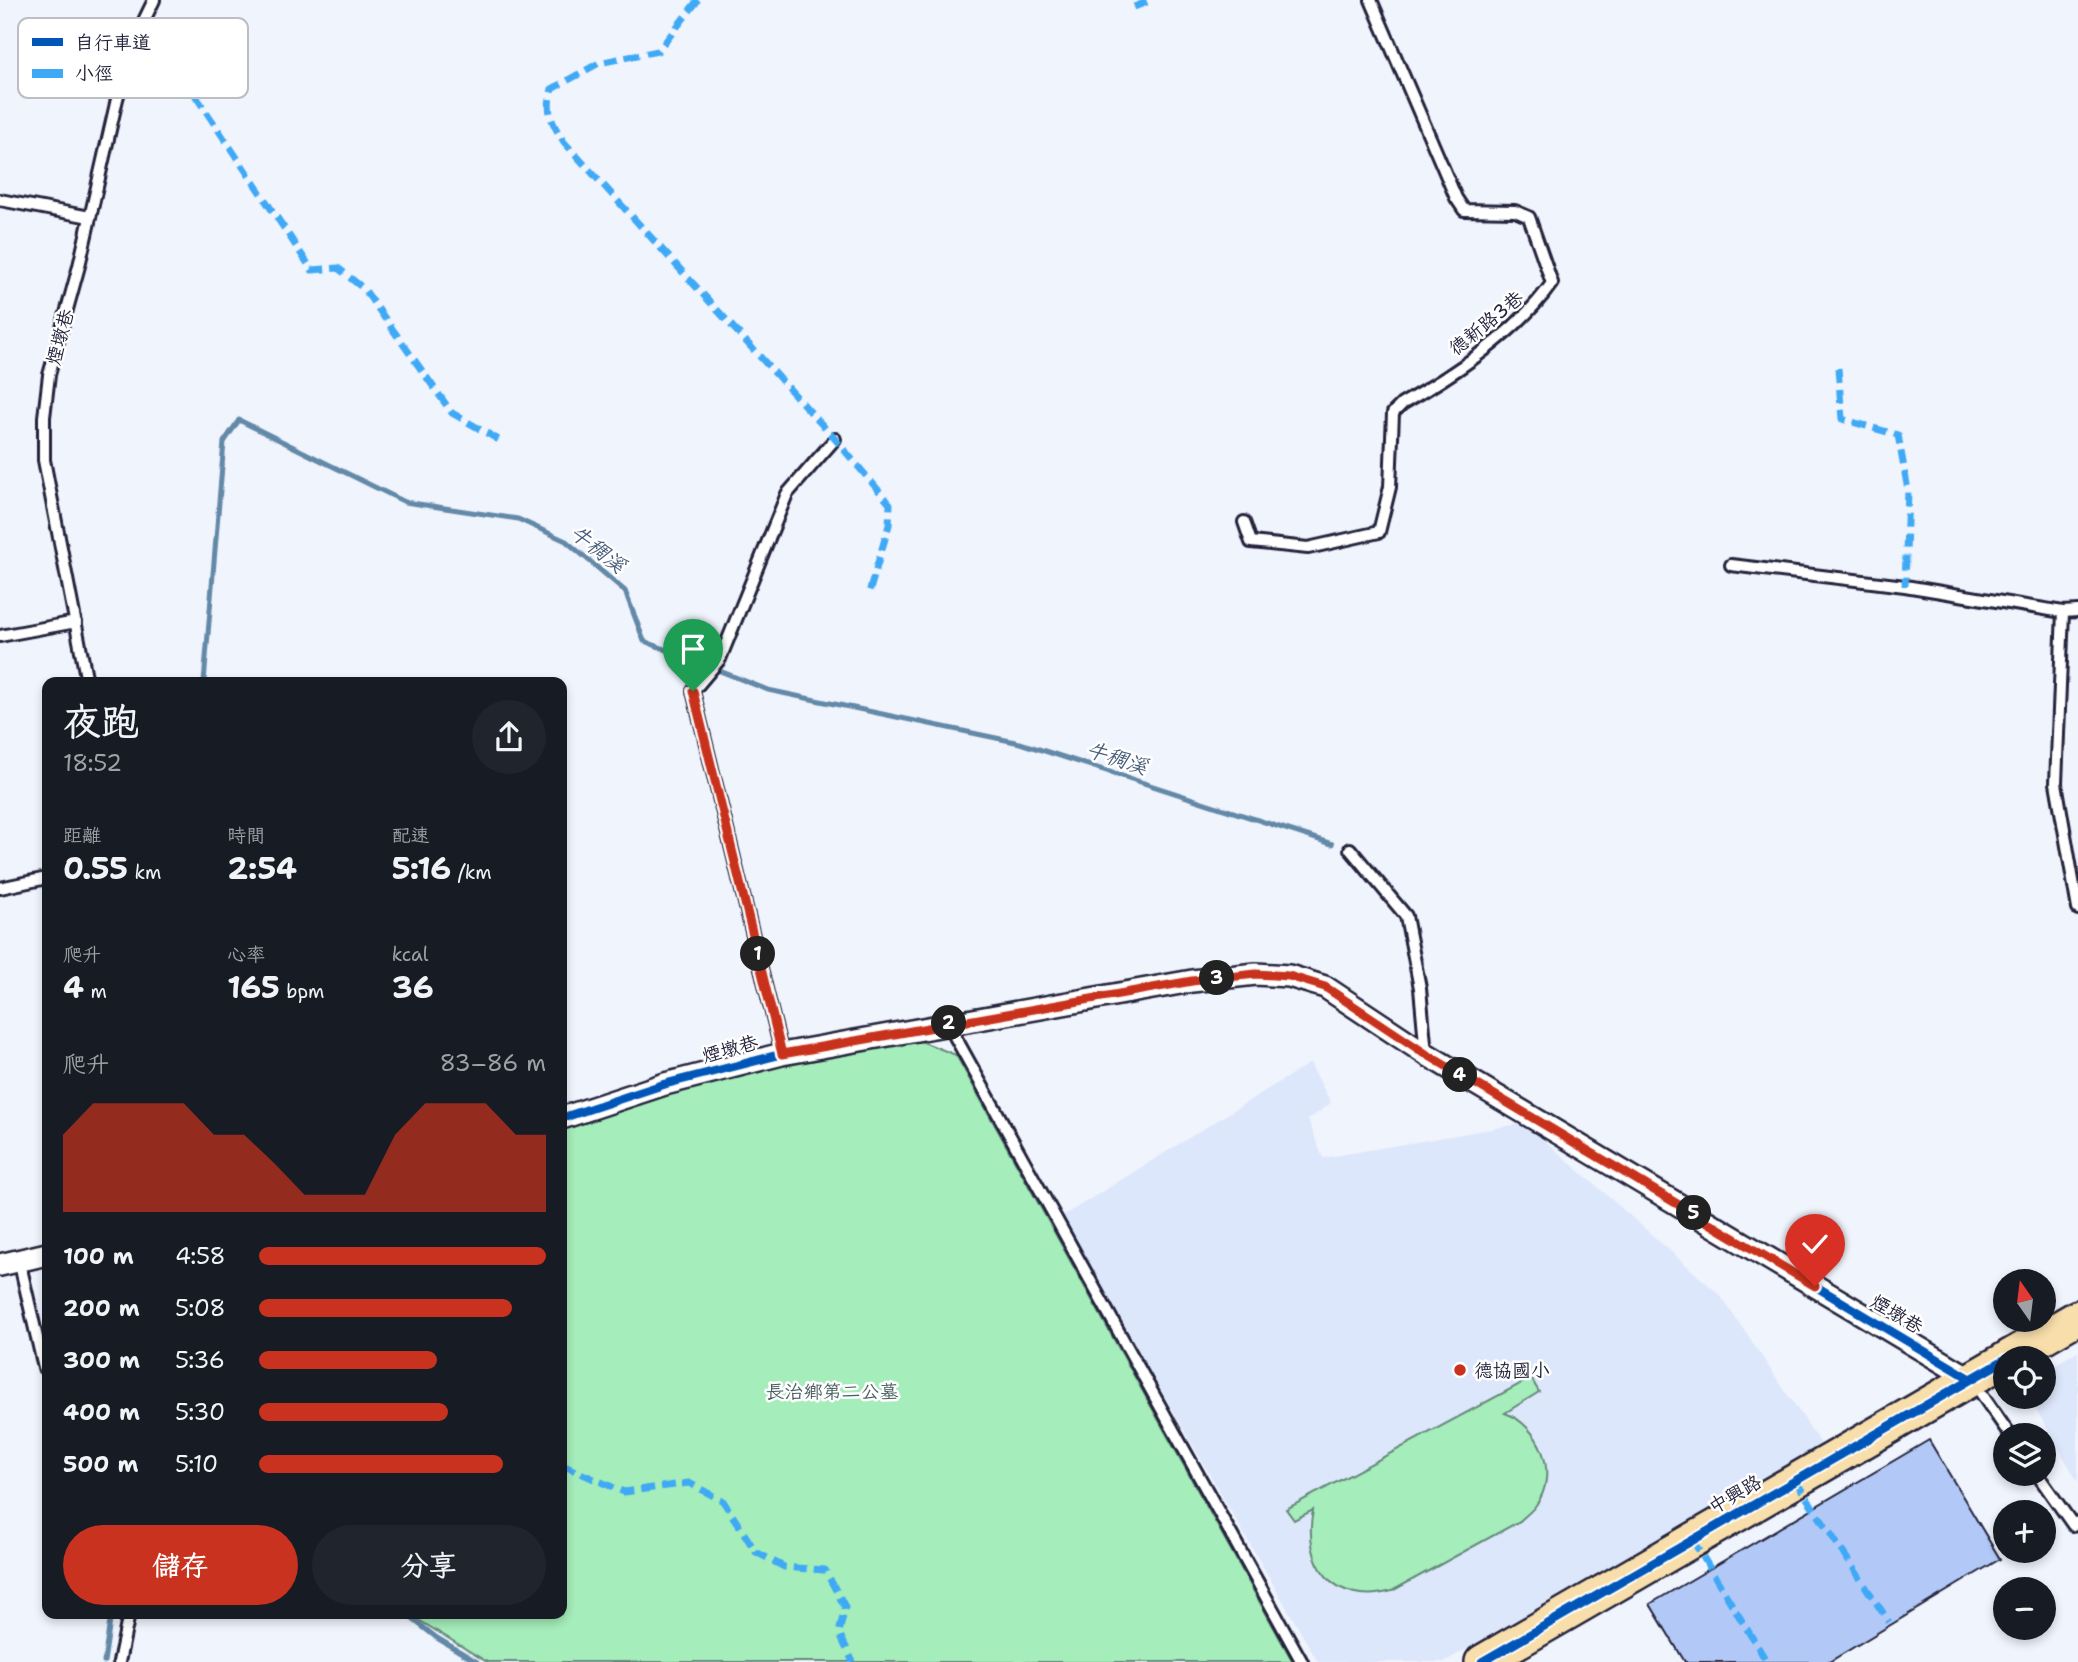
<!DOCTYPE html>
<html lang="zh-TW">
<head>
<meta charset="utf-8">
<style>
  :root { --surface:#171b24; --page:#20242c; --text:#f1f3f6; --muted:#9ea1a6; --accent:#c8321e }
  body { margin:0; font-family:"Shantell Sans","LXGW WenKai TC",sans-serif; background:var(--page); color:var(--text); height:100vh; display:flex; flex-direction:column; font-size:26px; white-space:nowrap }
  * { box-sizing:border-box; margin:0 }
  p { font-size:23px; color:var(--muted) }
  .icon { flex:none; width:38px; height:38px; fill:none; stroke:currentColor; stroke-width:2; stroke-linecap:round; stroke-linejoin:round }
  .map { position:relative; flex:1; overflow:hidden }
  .details { position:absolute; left:42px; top:677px; width:525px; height:942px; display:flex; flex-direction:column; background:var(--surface); border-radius:14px; box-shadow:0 4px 10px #0003 }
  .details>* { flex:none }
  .needle { width:46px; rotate:346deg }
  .controls { position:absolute; left:1993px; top:1269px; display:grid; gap:14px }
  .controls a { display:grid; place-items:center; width:63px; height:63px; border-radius:50%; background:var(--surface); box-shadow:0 4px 10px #0003; font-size:35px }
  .pin { position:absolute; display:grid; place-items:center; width:60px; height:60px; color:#fff; margin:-72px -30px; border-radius:50% 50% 50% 0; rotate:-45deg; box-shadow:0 0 7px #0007 }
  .pin .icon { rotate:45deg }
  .km { position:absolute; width:35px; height:35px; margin:-18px; border-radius:50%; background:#222; color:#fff; font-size:19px; line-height:35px; text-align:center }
  .round { display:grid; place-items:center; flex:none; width:74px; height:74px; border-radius:37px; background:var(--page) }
  .headline { display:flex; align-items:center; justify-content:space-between; height:119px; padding:0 21px }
  h1 { font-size:38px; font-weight:700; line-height:52px }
  .figures { display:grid; grid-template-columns:repeat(3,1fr); gap:10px; height:119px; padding:7px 21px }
  .figures div { display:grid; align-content:center }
  .figures b { font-size:30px; font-weight:700 }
  .figures small { font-size:19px; font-weight:400 }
  .figures p { font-size:19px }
  .chart { height:196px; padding:14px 21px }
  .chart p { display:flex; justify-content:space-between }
  .chart svg { width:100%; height:126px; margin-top:7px; fill:var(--accent); opacity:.7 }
  .primary-button { display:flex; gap:14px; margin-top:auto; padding:14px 21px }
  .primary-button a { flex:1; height:80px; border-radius:42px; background:var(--accent); color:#fff; font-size:28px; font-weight:700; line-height:80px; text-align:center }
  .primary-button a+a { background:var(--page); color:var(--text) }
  ul { padding:0 21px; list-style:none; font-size:23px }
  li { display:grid; grid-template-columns:112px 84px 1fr; align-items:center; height:52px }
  li i { height:18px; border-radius:9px; background:var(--accent) }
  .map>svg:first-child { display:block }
</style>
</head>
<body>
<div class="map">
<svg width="2078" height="1662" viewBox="0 0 2078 1662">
  <rect width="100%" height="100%" fill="#f0f4fd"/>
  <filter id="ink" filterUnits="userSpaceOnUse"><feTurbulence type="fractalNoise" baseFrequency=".0143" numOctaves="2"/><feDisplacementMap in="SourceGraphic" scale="14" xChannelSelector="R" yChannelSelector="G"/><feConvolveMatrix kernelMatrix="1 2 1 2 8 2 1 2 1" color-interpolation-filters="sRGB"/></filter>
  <g filter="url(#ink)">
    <g fill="#dde7fb">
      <path d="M1310,1063L1331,1103L1308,1120L1323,1158L1525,1123L1720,1295L1822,1445L1444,1662H1318L1061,1217Z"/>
      <path d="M2078,1351V1482L2029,1397L2044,1396V1371Z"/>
    </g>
    <g fill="#a5edba" stroke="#64887a" stroke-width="2">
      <path d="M913,1038L956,1055L1293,1662H487L409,1614H562V1123L675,1087Z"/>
      <path d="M1531,1378L1539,1392L1505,1413C1539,1425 1560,1473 1536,1505C1532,1511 1525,1516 1520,1521L1392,1591C1334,1607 1302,1564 1313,1510L1294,1520L1286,1509Z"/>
    </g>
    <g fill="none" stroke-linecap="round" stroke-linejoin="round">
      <g stroke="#6489a8" stroke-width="5">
        <path d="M204,682L224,442L239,420L405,502L518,519L566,541L625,591L644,641L768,690L1020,743L1332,844"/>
        <path d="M406,1614L437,1638L477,1662"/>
        <path d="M104,1662L111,1614"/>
      </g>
    </g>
    <path fill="#b2c9f7" stroke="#22223b" stroke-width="2" d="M1929,1440L2000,1559L1829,1662H1685L1650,1604Z"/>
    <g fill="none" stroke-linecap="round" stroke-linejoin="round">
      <g stroke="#22223b" stroke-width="16">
        <g id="service">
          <path d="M0,200L90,217"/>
          <path d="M1244,522L1251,542L1308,548L1379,532L1390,487L1393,413L1402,404C1453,375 1518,332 1552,283L1529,217L1515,211L1464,210L1456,198L1371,0"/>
          <path d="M1731,565L1905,586L2063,612L2078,611"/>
          <path d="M2063,612L2056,783L2078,909"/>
          <path d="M0,636L76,622"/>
          <path d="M87,682L44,460V417L49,375L79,266L117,99L133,43L154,0"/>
          <path d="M1350,849L1406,916L1420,988L1426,1054"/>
          <path d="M0,888L47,878"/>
          <path d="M948,1024L1302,1662"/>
          <path d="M782,1054L693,691L720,659L787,494L835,439"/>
          <path d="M19,1260L44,1368"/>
          <path d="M1974,1383L2010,1435"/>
          <path d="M2037,1474L2073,1525L2078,1522"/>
          <path d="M119,1662L129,1614"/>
        </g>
      </g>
      <g stroke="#22223b" stroke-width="26">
        <g id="minor">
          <path d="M562,1118L665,1084L782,1054L1192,981L1256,974L1289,976L1325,987L1426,1054L1971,1379"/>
          <path d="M0,1265L47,1254"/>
        </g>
      </g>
      <g stroke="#22223b" stroke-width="38">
        <g id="primary">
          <path d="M2007,1358L2078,1317"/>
          <path d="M1482,1662L2006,1359"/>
        </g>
      </g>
      <use href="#service" stroke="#fff" stroke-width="10"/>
      <use href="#minor" stroke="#fff" stroke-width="21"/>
      <use href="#primary" stroke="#f8deab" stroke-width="33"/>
      <g stroke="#3fa9f5" stroke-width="7" stroke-dasharray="14 7" stroke-linecap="butt">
        <path d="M698,0L658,51L599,63L552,89C545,112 552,123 564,142L835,439L890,504L889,525L869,593"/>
        <path d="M1134,7L1152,0"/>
        <path d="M143,29L169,56L312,270L338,268L364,289L452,413L504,443"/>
        <path d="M1838,368L1842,419L1898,435L1908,490L1905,586"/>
        <path d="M562,1465L624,1492L689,1483L723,1501L756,1552L784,1567L825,1570L845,1607L839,1633L853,1662"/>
        <path d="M1795,1480L1889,1622"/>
        <path d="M1692,1539L1767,1662"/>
      </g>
      <g stroke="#fff" stroke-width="13">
        <g id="cycleway">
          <path d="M562,1118L665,1084L782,1054L1192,981L1256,974L1289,976L1325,987L1426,1054L1971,1379"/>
          <path d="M1482,1662L2006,1359"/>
        </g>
      </g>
      <use href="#cycleway" stroke="#0057b8" stroke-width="9"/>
    </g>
  </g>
  <g fill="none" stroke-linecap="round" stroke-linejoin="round" filter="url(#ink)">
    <g stroke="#fff" stroke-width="14">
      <path id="route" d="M693,691L782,1054L1192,981L1256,974L1289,976L1325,987L1426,1054L1815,1286"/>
    </g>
    <use href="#route" stroke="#c8321e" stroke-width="9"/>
  </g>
  <circle fill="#c8321e" stroke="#fff" stroke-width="2.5" cx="1460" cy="1370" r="7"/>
  <g text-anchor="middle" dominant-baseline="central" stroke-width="5" stroke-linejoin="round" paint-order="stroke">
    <g font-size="19" fill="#22223b" stroke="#fff">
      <text transform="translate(1486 323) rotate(-39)">德新路3巷</text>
      <text transform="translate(60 337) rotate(-75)">煙墩巷</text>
      <text transform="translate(730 1049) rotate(-15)">煙墩巷</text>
      <text transform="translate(1897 1314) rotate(31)">煙墩巷</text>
      <text transform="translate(1735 1494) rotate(-30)">中興路</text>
    </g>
    <g font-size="19" fill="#22223b" stroke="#fff" text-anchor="start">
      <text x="1474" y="1370">德協國小</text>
    </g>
    <g font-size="19" fill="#495f61" stroke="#fff">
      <text x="832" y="1391">長治鄉第二公墓</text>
    </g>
    <g font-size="21" font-style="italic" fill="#485e7b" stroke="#fff">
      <text transform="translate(598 549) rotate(38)">牛稠溪</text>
      <text transform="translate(1117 758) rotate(18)">牛稠溪</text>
    </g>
  </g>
  <rect x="18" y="18" width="230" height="80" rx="10" fill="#fff" stroke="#bdbdc4" stroke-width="2"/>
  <rect x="32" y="38" width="31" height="8" fill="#0057b8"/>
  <rect x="32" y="69" width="31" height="9" fill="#3fa9f5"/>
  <g font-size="19" fill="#22223b">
    <text x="75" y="49">自行車道</text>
    <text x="75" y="80">小徑</text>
  </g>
</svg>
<div class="controls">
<a><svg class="needle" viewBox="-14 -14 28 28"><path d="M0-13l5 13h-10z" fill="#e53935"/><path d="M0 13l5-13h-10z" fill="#9ea1a6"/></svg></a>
<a><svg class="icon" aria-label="locate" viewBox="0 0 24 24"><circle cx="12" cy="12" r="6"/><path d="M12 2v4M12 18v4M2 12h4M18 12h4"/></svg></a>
<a><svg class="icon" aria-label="layers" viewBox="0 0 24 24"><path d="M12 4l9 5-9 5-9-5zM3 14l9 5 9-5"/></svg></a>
<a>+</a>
<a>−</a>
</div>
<div class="pin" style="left:693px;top:691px;background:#1e9e55"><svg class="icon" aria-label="arrive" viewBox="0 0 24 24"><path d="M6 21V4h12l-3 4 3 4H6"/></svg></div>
<div class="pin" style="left:1815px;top:1286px;background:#d93025"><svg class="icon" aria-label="check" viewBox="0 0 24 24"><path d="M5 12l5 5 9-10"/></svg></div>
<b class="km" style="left:758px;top:954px">1</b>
<b class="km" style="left:949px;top:1023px">2</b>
<b class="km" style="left:1217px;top:978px">3</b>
<b class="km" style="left:1460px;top:1075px">4</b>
<b class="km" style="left:1694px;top:1213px">5</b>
<section class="details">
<div class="headline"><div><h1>夜跑</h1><p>18:52</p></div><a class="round"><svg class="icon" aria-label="share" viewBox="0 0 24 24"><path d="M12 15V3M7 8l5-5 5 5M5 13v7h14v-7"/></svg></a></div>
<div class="figures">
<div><p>距離</p><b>0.55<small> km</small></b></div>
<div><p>時間</p><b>2:54</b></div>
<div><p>配速</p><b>5:16<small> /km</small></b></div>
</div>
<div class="figures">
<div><p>爬升</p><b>4<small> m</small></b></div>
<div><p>心率</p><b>165<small> bpm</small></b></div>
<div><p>kcal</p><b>36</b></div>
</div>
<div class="chart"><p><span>爬升</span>83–86 m</p>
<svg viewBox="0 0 160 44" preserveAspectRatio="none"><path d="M0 44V17L10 6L20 6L30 6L40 6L50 17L60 17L70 27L80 38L90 38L100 38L110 17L120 6L130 6L140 6L150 17L160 17V44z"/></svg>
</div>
<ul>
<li><b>100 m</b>4:58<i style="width:100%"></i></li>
<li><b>200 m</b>5:08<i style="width:88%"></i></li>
<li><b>300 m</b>5:36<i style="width:62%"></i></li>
<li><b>400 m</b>5:30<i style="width:66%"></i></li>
<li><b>500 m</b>5:10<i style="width:85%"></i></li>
</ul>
<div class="primary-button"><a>儲存</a><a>分享</a></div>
</section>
</div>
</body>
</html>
